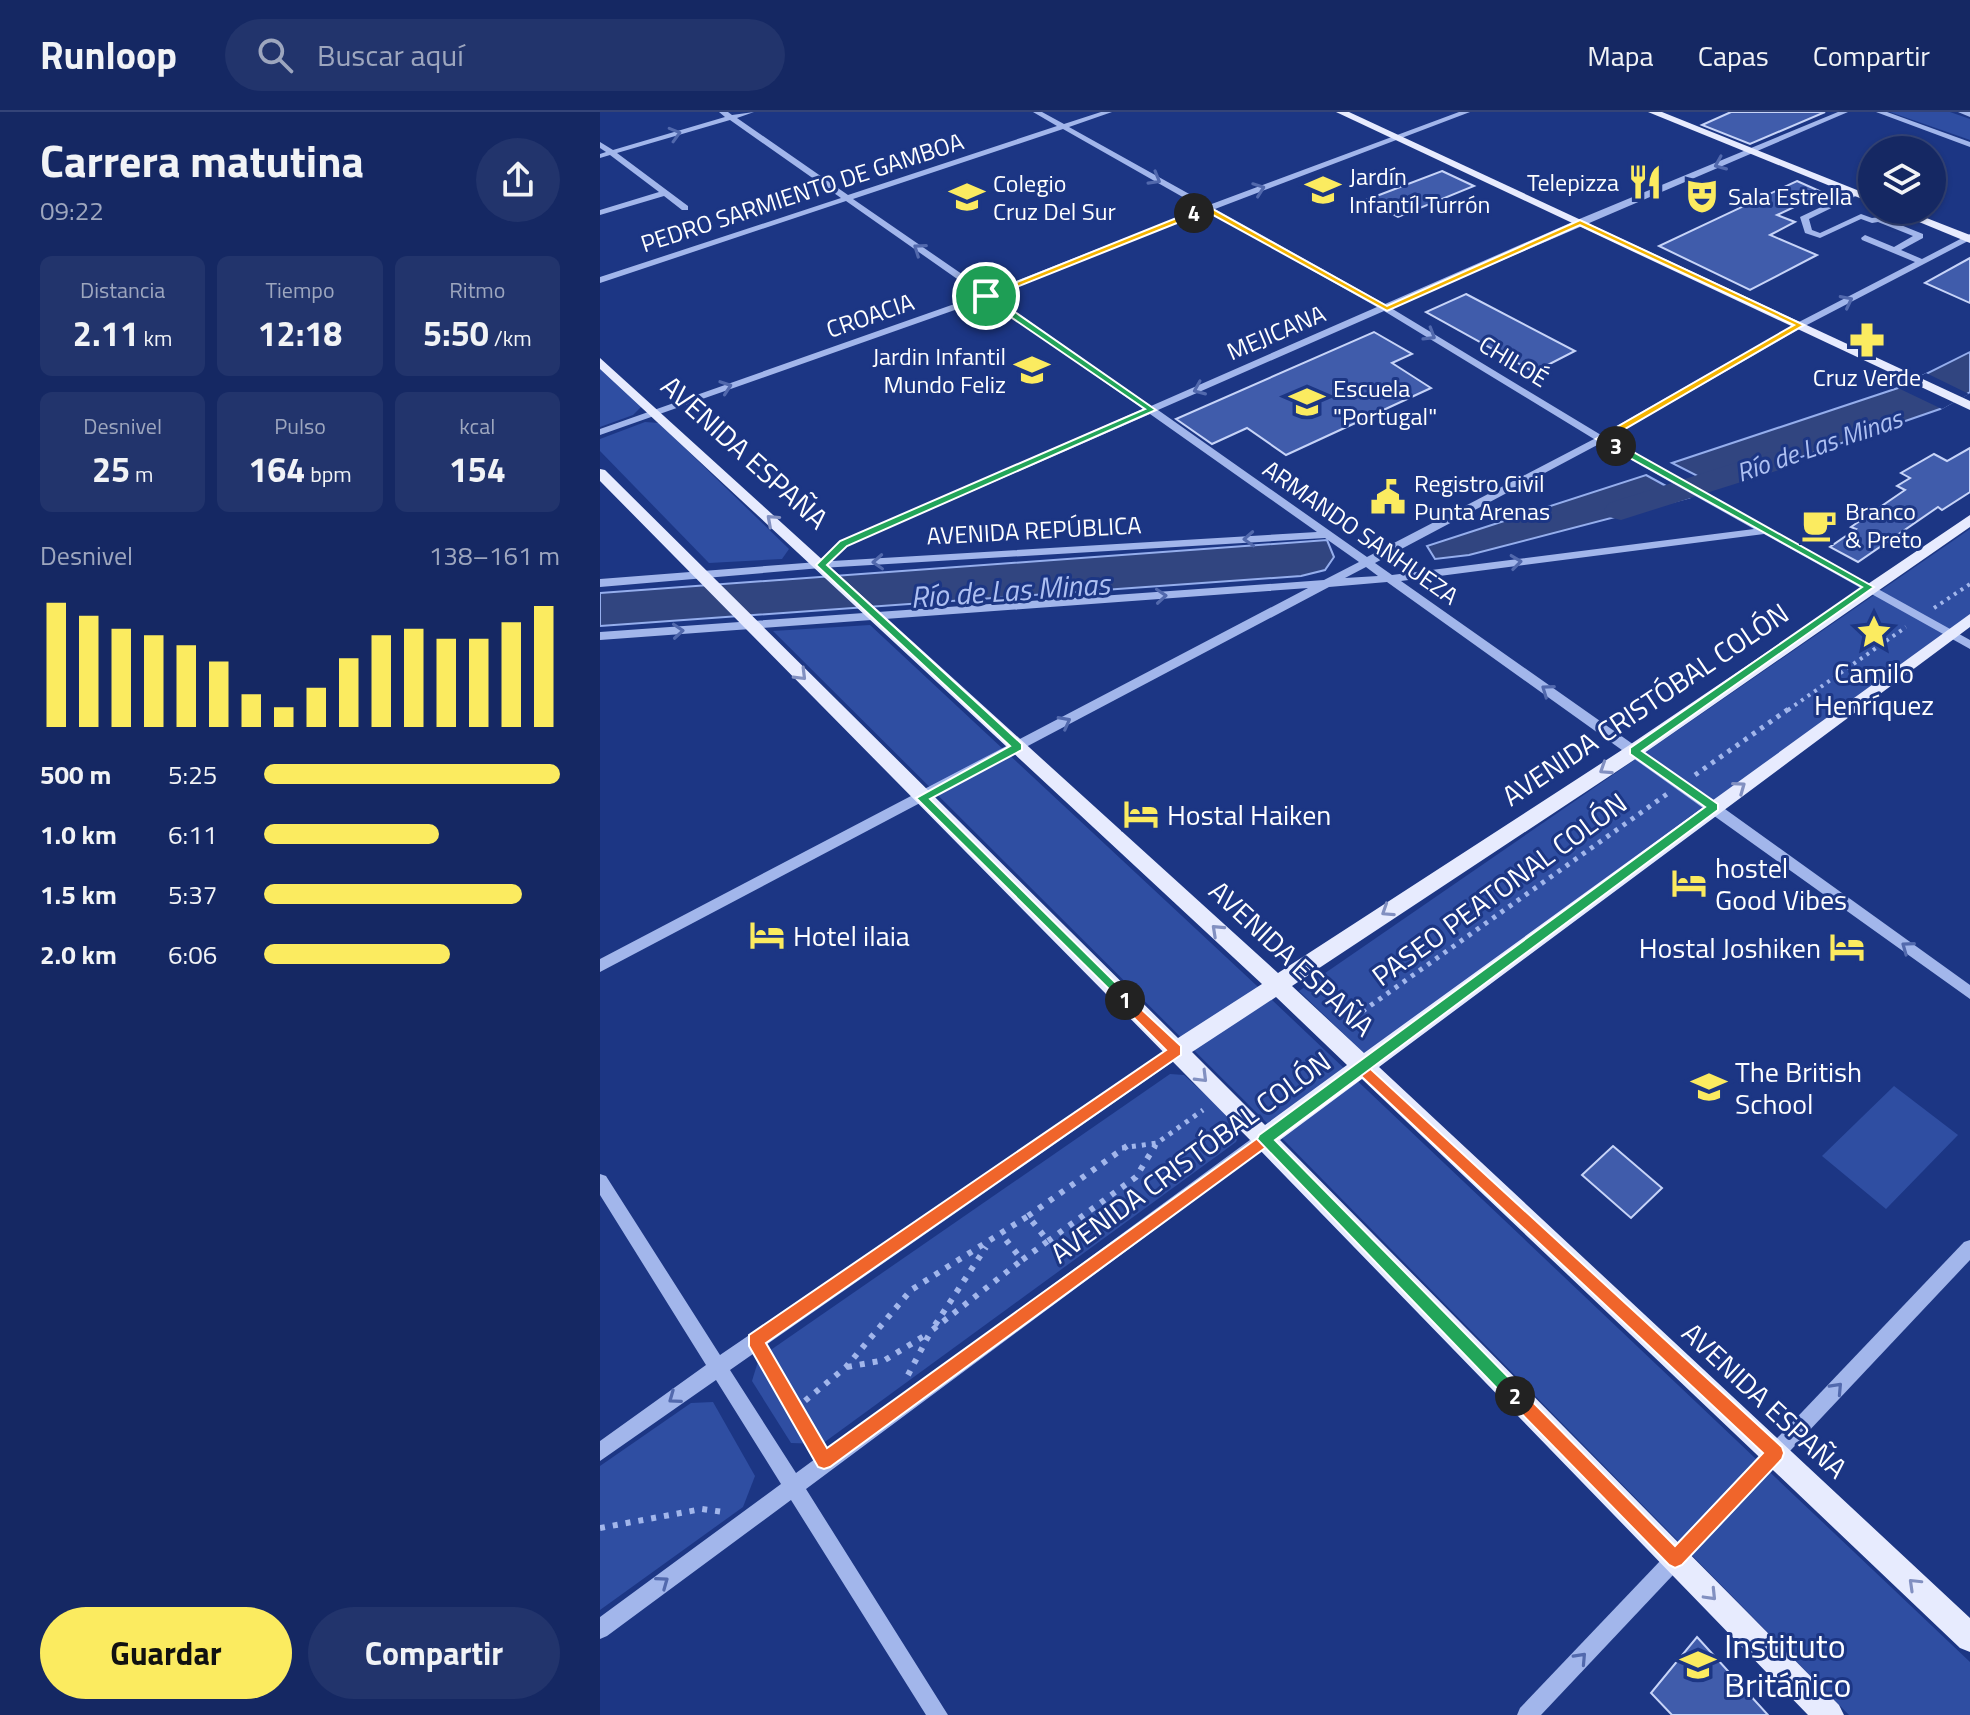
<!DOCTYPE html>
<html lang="es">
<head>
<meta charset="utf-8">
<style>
  :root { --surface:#152863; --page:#22346c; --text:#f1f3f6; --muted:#9da6be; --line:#344478; --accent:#fbeb60 }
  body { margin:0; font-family:"Titillium Web",sans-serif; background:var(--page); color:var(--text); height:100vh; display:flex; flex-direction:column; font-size:30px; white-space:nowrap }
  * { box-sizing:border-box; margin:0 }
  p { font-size:26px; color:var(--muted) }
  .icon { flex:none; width:44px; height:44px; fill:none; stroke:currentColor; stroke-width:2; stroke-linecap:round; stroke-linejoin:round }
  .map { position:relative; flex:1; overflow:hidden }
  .panel { display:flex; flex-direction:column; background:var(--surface); width:600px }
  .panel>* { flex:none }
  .fabs { position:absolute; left:1258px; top:24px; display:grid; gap:16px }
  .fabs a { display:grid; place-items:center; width:88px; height:88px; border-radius:50%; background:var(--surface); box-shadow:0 2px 6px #0004,0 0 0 2px var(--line); font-size:40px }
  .pin { position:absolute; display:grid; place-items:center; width:68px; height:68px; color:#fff; margin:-34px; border:4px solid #fff; border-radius:50%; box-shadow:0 2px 8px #0007 }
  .km { position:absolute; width:40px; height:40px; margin:-20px; border-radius:50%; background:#222; color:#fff; font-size:22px; line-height:40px; text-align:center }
  .round { display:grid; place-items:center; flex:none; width:84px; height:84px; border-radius:42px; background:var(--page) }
  .overview { display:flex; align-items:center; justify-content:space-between; height:136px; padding:0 40px }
  h1 { font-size:44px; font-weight:700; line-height:60px }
  .figures { display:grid; grid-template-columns:repeat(3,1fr); gap:12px; height:136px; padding:8px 40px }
  .figures div { display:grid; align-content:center; border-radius:12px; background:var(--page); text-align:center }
  .figures b { font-size:34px; font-weight:700 }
  .figures small { font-size:22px; font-weight:400 }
  .figures p { font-size:22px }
  .chart { height:224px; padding:16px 40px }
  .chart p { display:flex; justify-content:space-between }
  .chart svg { width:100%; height:144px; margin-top:8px; stroke:var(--accent); stroke-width:6 }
  .cta { display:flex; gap:16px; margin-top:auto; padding:16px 40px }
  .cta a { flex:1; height:92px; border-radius:48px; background:var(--accent); color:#111; font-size:32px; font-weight:700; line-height:92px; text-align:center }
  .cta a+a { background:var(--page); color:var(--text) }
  ul { padding:0 40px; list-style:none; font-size:26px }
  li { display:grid; grid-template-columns:128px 96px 1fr; align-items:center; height:60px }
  li i { height:20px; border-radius:10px; background:var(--accent) }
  header { display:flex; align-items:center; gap:48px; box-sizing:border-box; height:112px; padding:0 40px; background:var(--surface); border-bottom:2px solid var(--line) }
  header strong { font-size:38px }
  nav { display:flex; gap:44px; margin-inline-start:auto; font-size:28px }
  .search { width:560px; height:72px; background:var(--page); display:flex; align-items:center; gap:20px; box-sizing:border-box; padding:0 28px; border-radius:44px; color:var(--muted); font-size:30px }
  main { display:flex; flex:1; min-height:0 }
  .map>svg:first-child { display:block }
</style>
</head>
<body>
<header>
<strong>Runloop</strong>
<div class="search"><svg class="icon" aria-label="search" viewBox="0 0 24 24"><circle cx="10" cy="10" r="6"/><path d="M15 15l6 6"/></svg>Buscar aquí</div>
<nav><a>Mapa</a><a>Capas</a><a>Compartir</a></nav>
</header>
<main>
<section class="panel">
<div class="overview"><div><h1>Carrera matutina</h1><p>09:22</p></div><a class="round"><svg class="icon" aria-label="share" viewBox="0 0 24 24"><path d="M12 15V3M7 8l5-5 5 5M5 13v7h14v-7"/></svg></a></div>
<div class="figures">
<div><p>Distancia</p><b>2.11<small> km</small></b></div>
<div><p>Tiempo</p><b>12:18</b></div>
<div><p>Ritmo</p><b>5:50<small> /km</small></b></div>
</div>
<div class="figures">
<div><p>Desnivel</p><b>25<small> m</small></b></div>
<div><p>Pulso</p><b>164<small> bpm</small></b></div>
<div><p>kcal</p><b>154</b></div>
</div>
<div class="chart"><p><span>Desnivel</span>138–161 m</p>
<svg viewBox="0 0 160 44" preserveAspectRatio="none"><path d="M5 44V6M15 44V10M25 44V14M35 44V16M45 44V19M55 44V24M65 44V34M75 44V38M85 44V32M95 44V23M105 44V16M115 44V14M125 44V17M135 44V17M145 44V12M155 44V7"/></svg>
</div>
<ul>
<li><b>500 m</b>5:25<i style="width:100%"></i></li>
<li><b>1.0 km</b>6:11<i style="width:59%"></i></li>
<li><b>1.5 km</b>5:37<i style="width:87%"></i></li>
<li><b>2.0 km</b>6:06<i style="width:63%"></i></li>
</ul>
<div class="cta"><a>Guardar</a><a>Compartir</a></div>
</section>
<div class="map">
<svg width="1370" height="1603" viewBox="0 0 1370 1603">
  <rect width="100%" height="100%" fill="#1c3684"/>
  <g fill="#2f4ea2">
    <path d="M1290,0H1350L1370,7V28Z"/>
    <path d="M0,255L42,294L33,303L0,315Z"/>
    <path d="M45,310L59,311L189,437L182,447L109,451L0,339V327Z"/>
    <path d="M1370,417V510L768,945L699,879Z"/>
    <path d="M270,513L671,887L1370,1550V1603H1249L669,1013L173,519Z"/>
    <path d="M570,962L584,963L642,1016L636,1030L222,1332L191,1331L152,1269L159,1246Z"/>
    <path d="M1294,974L1358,1023L1286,1097L1222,1044Z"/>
    <path d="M113,1290L155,1364L143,1395L0,1498V1354L91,1291Z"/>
  </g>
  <g fill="#314580" stroke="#95aeed" stroke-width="2">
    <path d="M1370,240V280L1340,297L1117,374L1072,351L1298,276Z"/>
    <path d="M1046,363L1088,386L869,443L835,447L827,434Z"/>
    <path d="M727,428L734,445L725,458L701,464L0,514V481Z"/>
  </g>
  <path fill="#1c3684" d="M1326,261L1369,282L1342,297L1298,276Z"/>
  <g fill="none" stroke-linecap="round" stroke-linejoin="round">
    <path fill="#314580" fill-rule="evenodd" d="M1170,340L1182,343L1187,350L1182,357L1021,408L1009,405L1004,398L1009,391Z"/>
  </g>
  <g fill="#405cab" stroke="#c7d4f8" stroke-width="2">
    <path d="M1131,0H1225L1150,32L1102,13Z"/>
    <path d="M842,59L874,74L798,105L766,88Z"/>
    <path d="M1197,69L1224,81L1177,103L1195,110L1170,123L1217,143L1150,178L1059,134Z"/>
    <path d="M1370,146V191L1325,171Z"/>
    <path d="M866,182L975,239L934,260L826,200Z"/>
    <path d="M774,220L812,242L792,251L831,276L686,343L647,316L612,332L576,307Z"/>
    <path d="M1370,336V380L1342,398L1338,395L1258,450L1230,435L1256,417L1251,415L1305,378L1297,374L1310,366L1301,361L1334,342L1347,349Z"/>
    <path d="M1013,1034L1062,1076L1031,1106L982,1063Z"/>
    <path d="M1097,1525L1168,1603H1072L1051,1581Z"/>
  </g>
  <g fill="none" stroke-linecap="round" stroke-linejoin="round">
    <g stroke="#a2b6eb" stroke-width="4" stroke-dasharray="3 5" stroke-linecap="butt">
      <path d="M1334,496L1370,472"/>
      <path d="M1188,598L1306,515"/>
    </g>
    <g stroke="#a2b6eb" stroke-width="5" stroke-dasharray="4 6" stroke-linecap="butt">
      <path d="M1095,663L1190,596"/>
      <path d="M746,911L1067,682"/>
      <path d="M522,1036L557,1031L603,998"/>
      <path d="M554,1036L557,1031"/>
    </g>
    <g stroke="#a2b6eb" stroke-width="6" stroke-dasharray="5 8" stroke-linecap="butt">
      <path d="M428,1104L527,1034"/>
      <path d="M448,1129L536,1065L555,1034"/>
      <path d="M335,1213L386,1135"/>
      <path d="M166,1247L217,1335"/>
      <path d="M247,1255L285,1248L329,1221"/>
      <path d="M308,1263L331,1219L422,1148"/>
      <path d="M195,1297L246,1255L311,1178L428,1104L448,1129L422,1148L402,1123"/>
      <path d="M0,1416L102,1397L123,1400"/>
    </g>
    <g fill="#a2b6eb" fill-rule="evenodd">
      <path d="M119,0H128L132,3L154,0L137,6L248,83L457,14L433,0H442L464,12L501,0H512L469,15L609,93L859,0H870L615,97L785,192L977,108L1238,0H1248L791,196L1001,323L1197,211L1315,150L1262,128L1261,126L1265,123L1294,135L1313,124L1278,110L1272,111L1261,107L1220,126L1205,121L1200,105L1255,79L1259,81L1258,83L1209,107L1212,118L1220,121L1261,102L1272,106L1281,105L1323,122V126L1301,138L1322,147L1370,122V128L1203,215L1008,327L1370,528V537L1164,422L801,469L1118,692L1370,873V887L787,470L729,475L0,860V847L708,476L0,528V520L724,468L759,450L725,426L221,456L0,475V467L218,450L239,430L543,297L386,187L0,323V317L380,183L246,89L0,171V165L241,86L130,8L17,41L88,94V98H82L64,84L0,103V98L59,80L10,43L0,46V42L6,40L0,36V30L13,38L125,5ZM463,17L602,96L388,180L253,87ZM607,99L777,195L551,294L393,184ZM784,199L994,327L767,445L558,298ZM550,302L717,420L232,449L247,434ZM1001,331L1154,417L792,463L775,451ZM766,455L778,464L745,466Z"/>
      <path d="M1276,0H1287L1370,30V35Z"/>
      <path d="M1358,0H1370V5Z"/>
      <path d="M576,933L581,934L584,939L581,944L130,1258L196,1361L658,1022L664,1020L670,1022L672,1027L670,1032L206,1377L348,1603H326L191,1388L7,1524L0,1527V1505L181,1372L116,1268L0,1349V1329L106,1253L0,1083V1062L6,1064L120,1243Z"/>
      <path d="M1370,1128V1148L941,1603H917L920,1596L1364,1130Z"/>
    </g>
    <g fill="#e7ebfe" fill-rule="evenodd">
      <path d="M736,0H749L1370,289V298Z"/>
      <path d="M1048,0H1062L1272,84V91Z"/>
      <path d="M1290,98H1306L1370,123V131Z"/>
      <path d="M0,246L678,861L1028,634L1370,403V415L1040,644L692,874L764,941L1370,502V515L779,955L1370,1506V1540L1360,1536L762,967L680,1028L1239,1593L1244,1603H1208L656,1034L0,369V357L5,358L578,926L662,872L0,257ZM676,885L747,953L665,1013L592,940Z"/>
    </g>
  </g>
  <defs><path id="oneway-chevron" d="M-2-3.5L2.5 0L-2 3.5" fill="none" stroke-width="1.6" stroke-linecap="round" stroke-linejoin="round" transform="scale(2)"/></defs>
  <g stroke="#5269ad">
    <use href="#oneway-chevron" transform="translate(75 22) rotate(-16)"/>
    <use href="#oneway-chevron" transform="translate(1120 52) rotate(157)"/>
    <use href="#oneway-chevron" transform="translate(555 67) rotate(30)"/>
    <use href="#oneway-chevron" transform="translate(659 77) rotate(-20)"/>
    <use href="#oneway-chevron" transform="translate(319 137) rotate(-145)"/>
    <use href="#oneway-chevron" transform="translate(1247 189) rotate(-27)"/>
    <use href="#oneway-chevron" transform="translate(830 223) rotate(31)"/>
    <use href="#oneway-chevron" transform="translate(126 275) rotate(-19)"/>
    <use href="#oneway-chevron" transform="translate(599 277) rotate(157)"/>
    <use href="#oneway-chevron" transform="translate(649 427) rotate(177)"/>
    <use href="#oneway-chevron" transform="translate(278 450) rotate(177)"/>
    <use href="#oneway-chevron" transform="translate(916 450) rotate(-7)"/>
    <use href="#oneway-chevron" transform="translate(561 484) rotate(-4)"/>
    <use href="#oneway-chevron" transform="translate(78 519) rotate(-4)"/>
    <use href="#oneway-chevron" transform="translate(947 578) rotate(-145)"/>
    <use href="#oneway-chevron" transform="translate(465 610) rotate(-28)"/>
    <use href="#oneway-chevron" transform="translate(1307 835) rotate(-144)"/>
    <use href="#oneway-chevron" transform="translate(1237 1276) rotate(-47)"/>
    <use href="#oneway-chevron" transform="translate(74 1286) rotate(144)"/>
    <use href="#oneway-chevron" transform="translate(63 1470) rotate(-36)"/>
    <use href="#oneway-chevron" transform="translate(981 1546) rotate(-47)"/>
  </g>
  <g stroke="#8290c1">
    <use href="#oneway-chevron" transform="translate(172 408) rotate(-138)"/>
    <use href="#oneway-chevron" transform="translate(201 563) rotate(45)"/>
    <use href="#oneway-chevron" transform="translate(1005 657) rotate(147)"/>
    <use href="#oneway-chevron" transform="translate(1140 675) rotate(-36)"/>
    <use href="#oneway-chevron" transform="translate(787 799) rotate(147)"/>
    <use href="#oneway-chevron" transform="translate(617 818) rotate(-137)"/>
    <use href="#oneway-chevron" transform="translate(602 965) rotate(45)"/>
    <use href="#oneway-chevron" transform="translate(1314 1472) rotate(-136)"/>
    <use href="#oneway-chevron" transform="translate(1111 1483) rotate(46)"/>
  </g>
  <path fill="#22a559" stroke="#fff" stroke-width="2" d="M383,182H389L556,298L247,434L227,453L422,632V638L330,687L529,884V892L525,893L316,686L410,634L216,453L240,429L545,297L383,186Z"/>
  <path fill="#f0652b" stroke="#fff" stroke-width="2" d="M525,882L581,934V943L166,1231L227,1336L763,950L1182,1335L1184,1341L1182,1347L1082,1453L1075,1456L1069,1453L910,1290L907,1284L910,1278L915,1276L921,1278L1075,1434L1163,1341L762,965L230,1355L224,1357L218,1355L149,1234V1223L566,938L520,892V884Z"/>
  <path fill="#22a559" stroke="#fff" stroke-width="2" d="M1012,332H1019L1274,475L1042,639L1118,692V698L675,1028L921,1278L924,1284L921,1290L915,1292L910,1290L657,1027L659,1023L1105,695L1030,642V636L1262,475L1012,336Z"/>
  <path fill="#f5b400" stroke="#fff" stroke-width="2" d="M603,95H609L787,194L980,108L1204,213L1008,327L1019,332L1016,337L996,327L1194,213L980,113L787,199L606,99L594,104L590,101Z"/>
  <path fill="#f5b400" stroke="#fff" stroke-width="2" d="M594,99L597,103L389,186L382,184Z"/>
  <defs>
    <g id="restaurant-bare" transform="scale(2.76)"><path d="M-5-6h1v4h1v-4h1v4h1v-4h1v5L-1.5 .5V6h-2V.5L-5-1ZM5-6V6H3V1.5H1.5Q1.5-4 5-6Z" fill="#fbeb60" stroke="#1c3684" stroke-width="2.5" paint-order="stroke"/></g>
    <g id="school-bare" transform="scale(2.76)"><path d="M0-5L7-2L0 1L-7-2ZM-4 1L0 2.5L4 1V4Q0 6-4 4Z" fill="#fbeb60" stroke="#1c3684" stroke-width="2.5" paint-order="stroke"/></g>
    <g id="theatre-bare" transform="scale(2.76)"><path d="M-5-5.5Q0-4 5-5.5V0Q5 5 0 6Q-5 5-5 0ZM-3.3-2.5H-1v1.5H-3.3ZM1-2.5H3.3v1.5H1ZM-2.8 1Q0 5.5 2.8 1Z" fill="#fbeb60" stroke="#1c3684" stroke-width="2.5" paint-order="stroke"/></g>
    <g id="pharmacy-bare" transform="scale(2.76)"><path d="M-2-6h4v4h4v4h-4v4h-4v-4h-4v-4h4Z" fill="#fbeb60" stroke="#1c3684" stroke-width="2.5" paint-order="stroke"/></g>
    <g id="civic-bare" transform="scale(2.76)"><path d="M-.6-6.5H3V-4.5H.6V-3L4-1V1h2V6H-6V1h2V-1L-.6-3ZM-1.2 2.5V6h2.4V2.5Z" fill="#fbeb60" stroke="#1c3684" stroke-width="2.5" paint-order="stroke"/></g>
    <g id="cafe-bare" transform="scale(2.76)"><path d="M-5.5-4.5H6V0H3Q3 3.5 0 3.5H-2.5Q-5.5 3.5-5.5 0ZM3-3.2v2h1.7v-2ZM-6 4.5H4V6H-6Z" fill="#fbeb60" stroke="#1c3684" stroke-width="2.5" paint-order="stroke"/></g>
    <g id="sight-bare" transform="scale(2.76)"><path d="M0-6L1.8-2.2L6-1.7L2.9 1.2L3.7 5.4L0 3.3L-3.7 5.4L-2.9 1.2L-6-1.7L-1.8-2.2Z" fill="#fbeb60" stroke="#1c3684" stroke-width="2.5" paint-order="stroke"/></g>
    <g id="hotel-bare" transform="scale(2.76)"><path d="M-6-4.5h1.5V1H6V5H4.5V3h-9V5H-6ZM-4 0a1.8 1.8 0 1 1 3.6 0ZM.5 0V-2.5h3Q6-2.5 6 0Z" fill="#fbeb60" stroke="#1c3684" stroke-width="2.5" paint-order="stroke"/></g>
    <g id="university-bare" transform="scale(2.76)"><path d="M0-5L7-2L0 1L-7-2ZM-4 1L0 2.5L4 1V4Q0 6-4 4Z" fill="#fbeb60" stroke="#1c3684" stroke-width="2.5" paint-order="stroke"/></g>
  </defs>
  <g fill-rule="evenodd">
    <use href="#restaurant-bare" x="1045" y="70"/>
    <use href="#school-bare" x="723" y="78"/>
    <use href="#theatre-bare" x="1102" y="84"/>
    <use href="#school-bare" x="367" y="85"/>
    <use href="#pharmacy-bare" x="1267" y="228"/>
    <use href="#school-bare" x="432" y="258"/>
    <use href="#school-bare" x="707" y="290"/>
    <use href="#civic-bare" x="788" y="385"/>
    <use href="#cafe-bare" x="1219" y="413"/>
    <use href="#sight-bare" x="1274" y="520"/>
    <use href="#hotel-bare" x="541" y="702"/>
    <use href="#hotel-bare" x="1089" y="771"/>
    <use href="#hotel-bare" x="167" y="823"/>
    <use href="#hotel-bare" x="1247" y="835"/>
    <use href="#school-bare" x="1109" y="975"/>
    <use href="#university-bare" x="1098" y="1553"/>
  </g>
  <g text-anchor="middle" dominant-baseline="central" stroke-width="6" stroke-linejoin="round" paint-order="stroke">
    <g font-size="24" fill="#fff" stroke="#1c3684" text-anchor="start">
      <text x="749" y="64">Jardín<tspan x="749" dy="28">Infantíl Turrón</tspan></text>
      <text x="1019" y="70" text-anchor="end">Telepizza</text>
      <text x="393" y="71">Colegio<tspan x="393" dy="28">Cruz Del Sur</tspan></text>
      <text x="1128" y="84">Sala Estrella</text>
      <text x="406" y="244" text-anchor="end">Jardin Infantil<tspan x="406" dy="28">Mundo Feliz</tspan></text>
      <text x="1267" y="265" text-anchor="middle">Cruz Verde</text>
      <text x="733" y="276">Escuela<tspan x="733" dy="28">"Portugal"</tspan></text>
      <text x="814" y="371">Registro Civil<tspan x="814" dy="28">Punta Arenas</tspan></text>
      <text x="1245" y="399">Branco<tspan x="1245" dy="28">&amp; Preto</tspan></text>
    </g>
    <g font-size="24" fill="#fff" stroke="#1c3684">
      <text transform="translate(202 80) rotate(-18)">PEDRO SARMIENTO DE GAMBOA</text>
      <text transform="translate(270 203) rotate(-19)">CROACIA</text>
      <text transform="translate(676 220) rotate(-23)">MEJICANA</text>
      <text transform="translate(914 249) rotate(31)">CHILOÉ</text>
      <text transform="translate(434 418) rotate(-3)">AVENIDA REPÚBLICA</text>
      <text transform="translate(761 420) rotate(35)">ARMANDO SANHUEZA</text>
    </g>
    <g font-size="26" font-style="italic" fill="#aec0f2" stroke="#1c3684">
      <text transform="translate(1219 333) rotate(-19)">Río de Las Minas</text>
    </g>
    <g font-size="28" fill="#fff" stroke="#1c3684">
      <text transform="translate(145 340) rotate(42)">AVENIDA ESPAÑA</text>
      <text transform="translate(1045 592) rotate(-34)">AVENIDA CRISTÓBAL COLÓN</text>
      <text transform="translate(899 777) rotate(-36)">PASEO PEATONAL COLÓN</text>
      <text transform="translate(692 846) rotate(43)">AVENIDA ESPAÑA</text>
      <text transform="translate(590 1045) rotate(-36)">AVENIDA CRISTÓBAL COLÓN</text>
      <text transform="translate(1165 1288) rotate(43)">AVENIDA ESPAÑA</text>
    </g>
    <g font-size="28" fill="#fff" stroke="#1c3684" text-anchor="start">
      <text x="1274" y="560" text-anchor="middle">Camilo<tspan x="1274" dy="32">Henríquez</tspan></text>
      <text x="567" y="702">Hostal Haiken</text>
      <text x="1115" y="755">hostel<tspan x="1115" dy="32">Good Vibes</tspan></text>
      <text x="193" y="823">Hotel ilaia</text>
      <text x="1221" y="835" text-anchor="end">Hostal Joshiken</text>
      <text x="1135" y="959">The British<tspan x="1135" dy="32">School</tspan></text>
    </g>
    <g font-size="30" font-style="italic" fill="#aec0f2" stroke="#1c3684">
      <text transform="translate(410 478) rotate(-4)">Río de Las Minas</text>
    </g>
    <g font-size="34" fill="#fff" stroke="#1c3684" text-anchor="start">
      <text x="1124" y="1533">Instituto<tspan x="1124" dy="39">Británico</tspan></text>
    </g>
  </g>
</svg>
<div class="fabs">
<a><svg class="icon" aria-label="layers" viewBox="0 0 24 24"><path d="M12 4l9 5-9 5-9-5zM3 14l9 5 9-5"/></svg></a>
</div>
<div class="pin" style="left:386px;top:184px;background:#1e9e55"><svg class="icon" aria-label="arrive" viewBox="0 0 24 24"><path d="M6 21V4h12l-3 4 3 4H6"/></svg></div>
<b class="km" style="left:525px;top:888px">1</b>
<b class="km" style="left:915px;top:1284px">2</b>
<b class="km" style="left:1016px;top:334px">3</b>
<b class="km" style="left:594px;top:101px">4</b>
</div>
</main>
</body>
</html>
